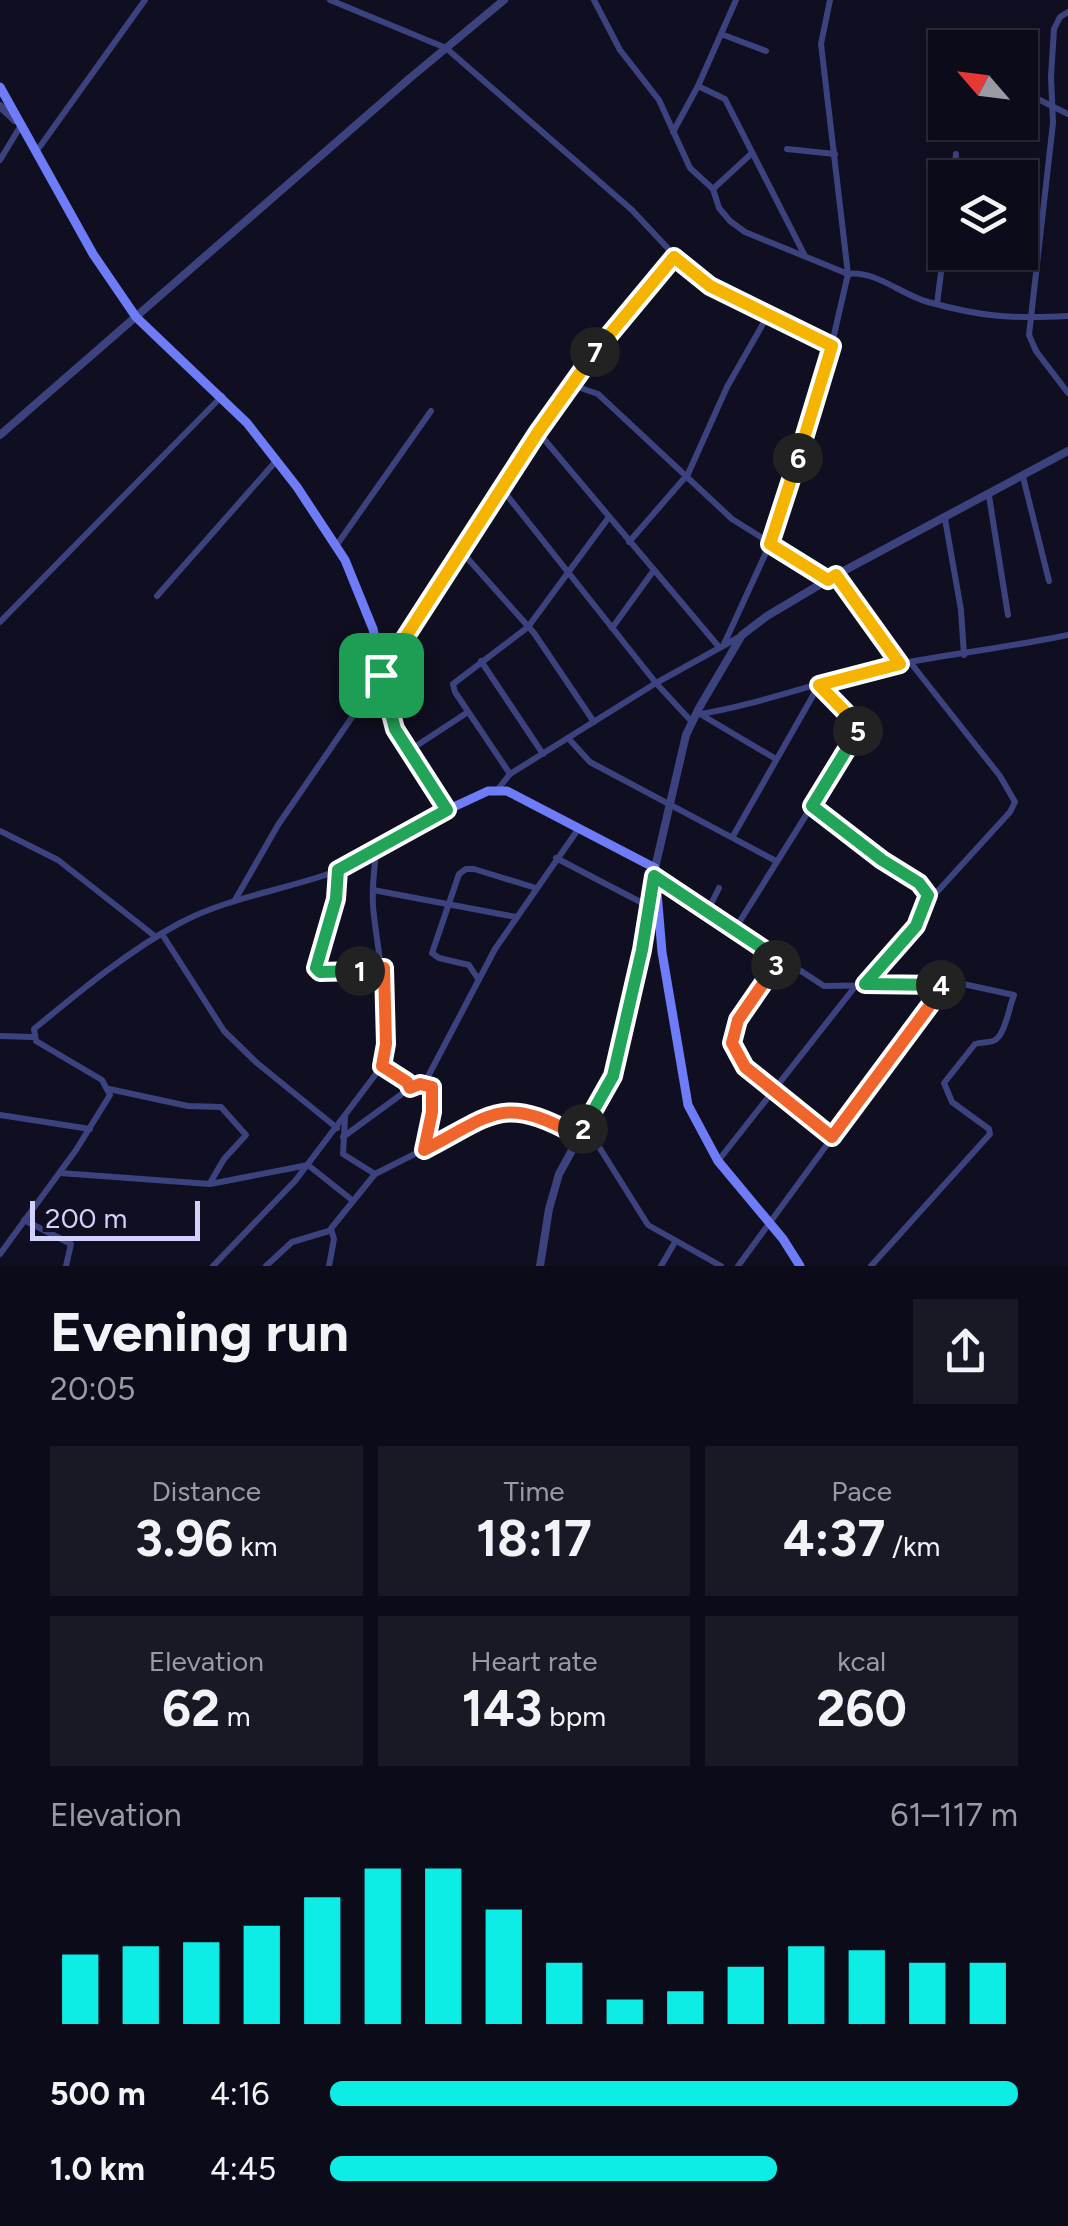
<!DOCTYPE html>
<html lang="en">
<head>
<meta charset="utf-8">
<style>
  :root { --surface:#0b0b19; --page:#191926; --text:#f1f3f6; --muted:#9a9ba2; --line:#2b2b38; --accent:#0eece6 }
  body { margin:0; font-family:Figtree,sans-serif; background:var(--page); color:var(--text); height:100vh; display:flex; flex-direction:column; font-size:38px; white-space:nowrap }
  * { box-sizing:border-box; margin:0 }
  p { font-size:32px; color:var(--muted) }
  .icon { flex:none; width:55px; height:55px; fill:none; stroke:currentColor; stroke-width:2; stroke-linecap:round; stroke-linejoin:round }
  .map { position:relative; height:1266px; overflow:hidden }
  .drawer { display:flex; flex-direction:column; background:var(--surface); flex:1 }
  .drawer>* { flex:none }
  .needle { width:65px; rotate:298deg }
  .tools { position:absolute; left:928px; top:30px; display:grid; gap:20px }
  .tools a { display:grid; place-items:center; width:110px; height:110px; border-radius:0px; background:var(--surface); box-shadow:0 2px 8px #0004,0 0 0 2px var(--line); font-size:50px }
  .scale { position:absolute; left:30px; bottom:25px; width:170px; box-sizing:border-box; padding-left:10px; border:5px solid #d1d1fc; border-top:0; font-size:28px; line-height:35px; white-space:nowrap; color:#d1d1fc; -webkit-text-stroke:8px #0f0f21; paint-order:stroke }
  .pin { position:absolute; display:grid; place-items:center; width:85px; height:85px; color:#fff; margin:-42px; border-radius:20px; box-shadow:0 5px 15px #0006 }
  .km { position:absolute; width:50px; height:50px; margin:-25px; border-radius:50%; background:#222; color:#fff; font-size:28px; line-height:50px; text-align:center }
  .round { display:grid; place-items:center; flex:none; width:105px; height:105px; border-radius:0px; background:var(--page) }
  .head { display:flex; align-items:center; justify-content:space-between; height:170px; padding:0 50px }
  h1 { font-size:55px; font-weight:700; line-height:75px }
  .metrics { display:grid; grid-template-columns:repeat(3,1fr); gap:15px; height:170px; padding:10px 50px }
  .metrics div { display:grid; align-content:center; border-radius:0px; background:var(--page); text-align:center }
  .metrics b { font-size:50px; font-weight:700 }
  .metrics small { font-size:28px; font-weight:400 }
  .metrics p { font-size:28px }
  .chart { height:280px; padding:20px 50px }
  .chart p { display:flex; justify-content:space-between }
  .chart svg { width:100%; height:180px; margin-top:10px; stroke:var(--accent); stroke-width:6 }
  ul { padding:0 50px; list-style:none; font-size:32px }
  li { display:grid; grid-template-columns:160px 120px 1fr; align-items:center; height:75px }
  li i { height:25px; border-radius:12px; background:var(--accent) }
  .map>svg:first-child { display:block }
</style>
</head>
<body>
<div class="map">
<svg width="1068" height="1266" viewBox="0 0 1068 1266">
  <rect width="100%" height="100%" fill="#0f0f21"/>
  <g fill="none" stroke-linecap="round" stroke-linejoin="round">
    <g stroke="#3c427d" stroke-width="6">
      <path d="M330,0L446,48L632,210L690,272L709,286L832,346"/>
      <path d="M594,0L620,50L659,100L690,168L713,189L719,208L730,221L745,232L848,274C875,270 902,295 928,302C982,317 1013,319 1068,316"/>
      <path d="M1068,12L1060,17L1054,29L1051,77L1053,123L1029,335L1036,351L1068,393"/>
      <path d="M721,34L766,51"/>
      <path d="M698,86L725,99L804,254"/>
      <path d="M1020,90L1068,114"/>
      <path d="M673,132L698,86L736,0"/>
      <path d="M787,149L835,154"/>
      <path d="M36,152L145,0"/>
      <path d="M0,160L20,127"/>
      <path d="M954,178L956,154"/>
      <path d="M713,189L751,154"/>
      <path d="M937,304L945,241"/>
      <path d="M572,385L598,394L732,519L828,579"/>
      <path d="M538,432L719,647"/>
      <path d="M1023,477L1049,581"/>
      <path d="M502,489L656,683L692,722"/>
      <path d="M989,496L1008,615"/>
      <path d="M945,519L961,610L964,655"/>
      <path d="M629,542L688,474L727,387L768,315"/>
      <path d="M336,546L431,411"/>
      <path d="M461,551L534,633L594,722"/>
      <path d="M836,575L899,663"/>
      <path d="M157,596L277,460"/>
      <path d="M0,622L222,396"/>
      <path d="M612,628L654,570"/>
      <path d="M724,644L770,544L825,374L848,274L821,44L830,0"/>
      <path d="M481,661L543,754"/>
      <path d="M910,662L1000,776L1015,802L1010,812L926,904"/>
      <path d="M700,714L776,759"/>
      <path d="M695,715C764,704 830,677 899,664C955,653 1012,647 1068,635"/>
      <path d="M569,739L590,762L776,861"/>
      <path d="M407,752L468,712"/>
      <path d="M510,774L455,692L453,684L528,627L609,517"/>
      <path d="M498,789L510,774L656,683L741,636"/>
      <path d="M812,806L881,860L919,883L928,895L916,926L866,983"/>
      <path d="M0,831L58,860L156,937"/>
      <path d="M733,836L819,685L854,720L858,732L735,929"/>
      <path d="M556,858L650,907"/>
      <path d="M338,870L336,899L316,968C335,977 363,970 384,968"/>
      <path d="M656,876L824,986L963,984L1014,995C1009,1007 1005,1037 993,1041C987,1043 981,1042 975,1044L944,1083L952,1102L989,1129L990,1134L871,1266"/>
      <path d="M373,890L516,917"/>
      <path d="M235,900L278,825L414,627L538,432L607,336L674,257"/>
      <path d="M708,910L719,888"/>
      <path d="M162,934L224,1031L257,1063L337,1128"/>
      <path d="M780,960L738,1020L732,1043L745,1067L832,1137"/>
      <path d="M478,979L469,965L439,958L432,953L459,874L466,869H474L536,888"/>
      <path d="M0,1036L33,1037"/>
      <path d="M383,1066L407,1082L410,1088L424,1084L431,1087L432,1112L424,1149"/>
      <path d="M424,1084L495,949L579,828"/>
      <path d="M109,1089L188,1106L221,1107L246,1135L224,1159L210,1183"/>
      <path d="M0,1115L90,1129"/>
      <path d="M345,1118L343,1154L375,1174"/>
      <path d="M586,1126L648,1225L721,1266"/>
      <path d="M343,1137L410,1088"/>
      <path d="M718,1161L854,988"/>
      <path d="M60,1173L210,1184L308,1165L352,1200"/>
      <path d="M24,1220L71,1244L66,1266"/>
      <path d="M0,1254L76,1150L110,1095L102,1080L36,1041L34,1029C79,992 127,952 178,924C226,898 280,891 331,873C373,858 409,832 447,810"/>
      <path d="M213,1266L295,1181L382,1066C391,1015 380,966 374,916C371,895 374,873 376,852"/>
      <path d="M266,1266L292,1242L329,1231L375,1174L496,1113C524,1105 554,1123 579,1136"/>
      <path d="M329,1266L334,1239L331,1229"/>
      <path d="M661,1266L675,1242"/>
      <path d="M738,1266L944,985"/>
    </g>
    <g stroke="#3c427d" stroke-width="8">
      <path d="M0,106L15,120"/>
      <path d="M0,435L410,78L504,0"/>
      <path d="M655,868L686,735L699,708L742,635L767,616L836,575L1068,451"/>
      <path d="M540,1266L549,1209L559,1174L613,1076L655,886"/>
    </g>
    <path stroke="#6e7cf7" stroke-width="9" d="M0,87L93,254L136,317L247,423L297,487L345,560L373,629L395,729L447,810L488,791H507L655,868L662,952L688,1105L718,1161L783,1239L800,1266"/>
  </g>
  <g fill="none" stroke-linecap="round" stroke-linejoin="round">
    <g stroke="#fff" stroke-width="20">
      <path id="split-1" d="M360,971L320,972L316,968L336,899L338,870L447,810L395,729L381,675"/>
    </g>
    <g stroke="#fff" stroke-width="20">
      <path id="split-2" d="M360,971L384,968L386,1044L382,1066L407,1082L410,1088L420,1084L432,1087V1112L424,1150C494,1114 502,1094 578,1136L583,1129"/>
    </g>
    <g stroke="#fff" stroke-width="20">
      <path id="split-3" d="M583,1129L613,1076L642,950L654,876L780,960L776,965"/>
    </g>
    <g stroke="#fff" stroke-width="20">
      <path id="split-4" d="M776,965L738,1020L732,1043L745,1067L832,1137L945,985H941"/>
    </g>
    <g stroke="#fff" stroke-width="20">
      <path id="split-5" d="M858,731L812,806L882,860L919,883L928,895L916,926L865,984L941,985"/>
    </g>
    <g stroke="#fff" stroke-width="20">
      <path id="split-6" d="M798,458L770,544L828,580L836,575L900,664L819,685L857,724L858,731"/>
    </g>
    <g stroke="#fff" stroke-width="20">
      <path id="split-7" d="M595,352L674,257L710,286L832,346L798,458"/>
    </g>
    <g stroke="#fff" stroke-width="20">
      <path id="split-8" d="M381,675L538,432L595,352"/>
    </g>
    <use href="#split-1" stroke="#22a559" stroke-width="12"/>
    <use href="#split-2" stroke="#f0652b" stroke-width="12"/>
    <use href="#split-3" stroke="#22a559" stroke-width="12"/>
    <use href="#split-4" stroke="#f0652b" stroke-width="12"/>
    <use href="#split-5" stroke="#22a559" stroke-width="12"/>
    <use href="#split-6" stroke="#f5b400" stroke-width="12"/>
    <use href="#split-7" stroke="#f5b400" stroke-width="12"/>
    <use href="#split-8" stroke="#f5b400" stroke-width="12"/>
  </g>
</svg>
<div class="tools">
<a><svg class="needle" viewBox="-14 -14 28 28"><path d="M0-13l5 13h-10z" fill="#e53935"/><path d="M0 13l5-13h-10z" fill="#9a9ba2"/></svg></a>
<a><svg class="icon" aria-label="layers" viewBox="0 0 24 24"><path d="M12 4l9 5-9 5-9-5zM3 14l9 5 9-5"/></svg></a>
</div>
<div class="scale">200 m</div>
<div class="pin" style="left:381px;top:675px;background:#1e9e55"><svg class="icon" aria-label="arrive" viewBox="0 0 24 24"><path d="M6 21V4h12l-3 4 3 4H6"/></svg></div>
<b class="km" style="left:360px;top:971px">1</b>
<b class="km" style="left:583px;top:1129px">2</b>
<b class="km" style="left:776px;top:965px">3</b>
<b class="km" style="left:941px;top:985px">4</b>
<b class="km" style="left:858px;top:731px">5</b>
<b class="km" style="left:798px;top:458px">6</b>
<b class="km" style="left:595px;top:352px">7</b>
</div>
<section class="drawer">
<div class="head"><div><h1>Evening run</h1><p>20:05</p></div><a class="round"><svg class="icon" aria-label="share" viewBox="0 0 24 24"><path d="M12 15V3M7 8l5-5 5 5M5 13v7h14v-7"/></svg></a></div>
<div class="metrics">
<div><p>Distance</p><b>3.96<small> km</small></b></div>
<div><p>Time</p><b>18:17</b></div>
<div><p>Pace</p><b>4:37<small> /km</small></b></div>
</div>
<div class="metrics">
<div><p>Elevation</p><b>62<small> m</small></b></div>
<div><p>Heart rate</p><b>143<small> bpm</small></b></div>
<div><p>kcal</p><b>260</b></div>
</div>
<div class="chart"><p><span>Elevation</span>61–117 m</p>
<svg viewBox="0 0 160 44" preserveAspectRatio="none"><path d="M5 44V27M15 44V25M25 44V24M35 44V20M45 44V13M55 44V6M65 44V6M75 44V16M85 44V29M95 44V38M105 44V36M115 44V30M125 44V25M135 44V26M145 44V29M155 44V29"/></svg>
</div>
<ul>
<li><b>500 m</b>4:16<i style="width:100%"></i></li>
<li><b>1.0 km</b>4:45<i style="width:65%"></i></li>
</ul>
</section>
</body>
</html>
